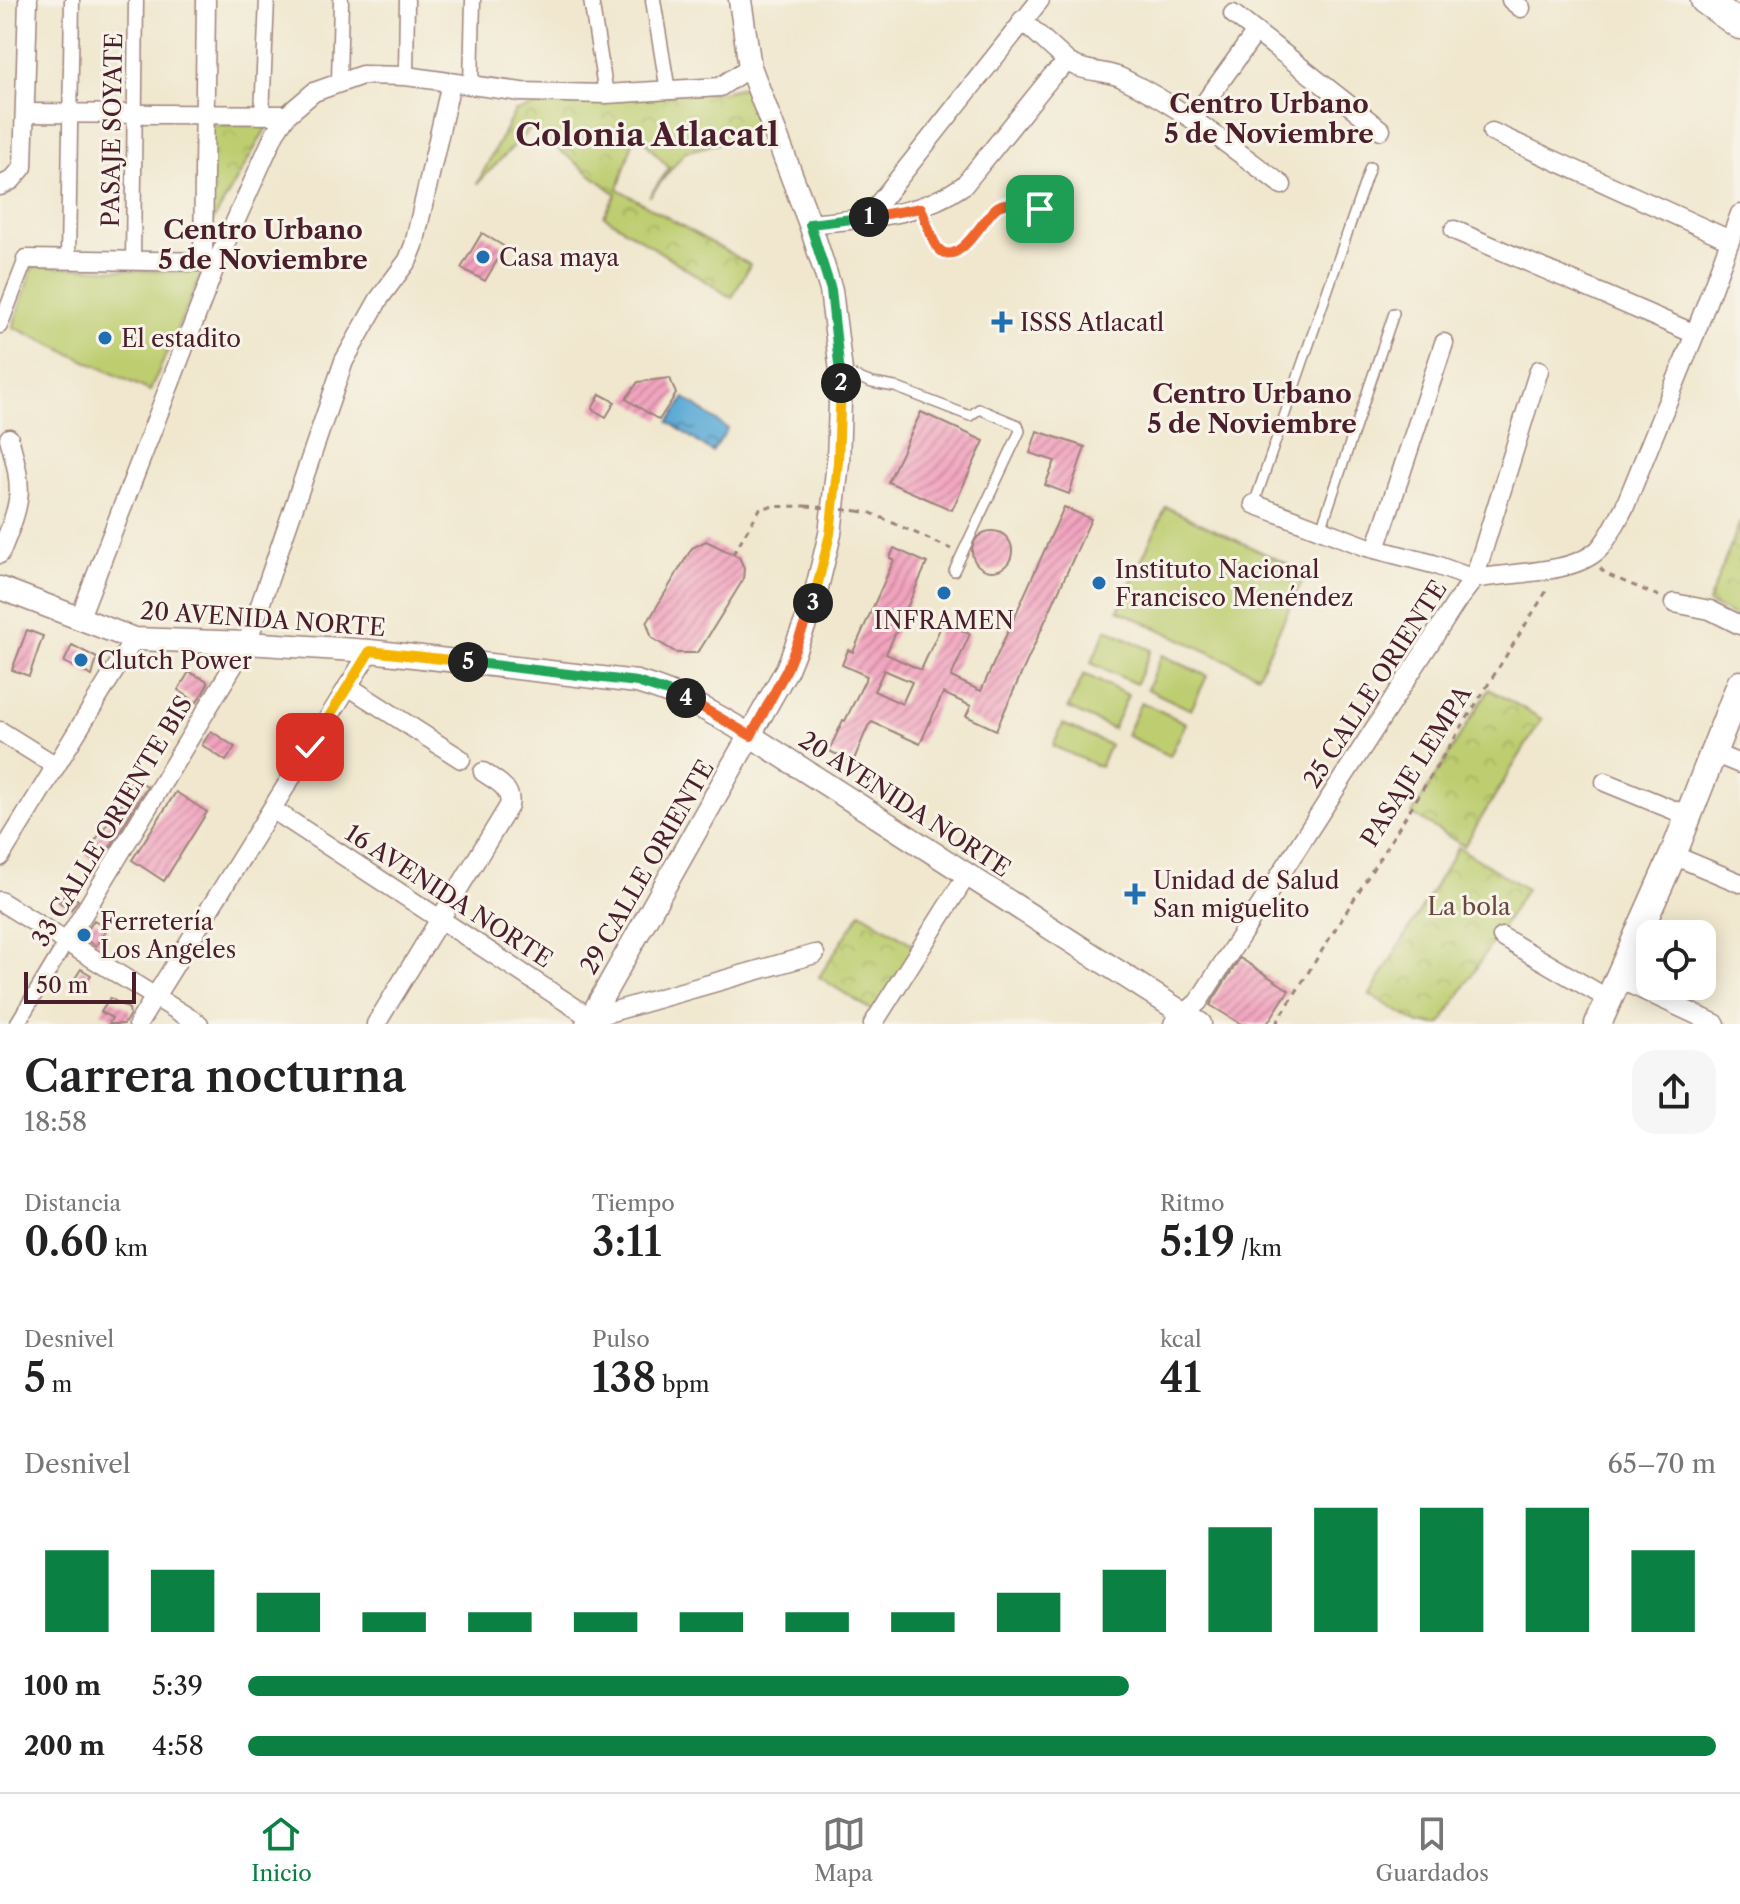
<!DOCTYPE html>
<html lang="es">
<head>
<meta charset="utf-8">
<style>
  :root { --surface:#fff; --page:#f6f6f6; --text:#222; --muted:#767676; --line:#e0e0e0; --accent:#0b8043 }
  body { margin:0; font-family:"Libre Caslon Text",serif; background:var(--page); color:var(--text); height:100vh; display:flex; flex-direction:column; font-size:30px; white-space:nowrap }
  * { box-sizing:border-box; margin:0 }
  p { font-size:26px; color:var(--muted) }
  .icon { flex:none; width:44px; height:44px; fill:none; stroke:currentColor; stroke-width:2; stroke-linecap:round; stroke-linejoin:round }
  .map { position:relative; height:1024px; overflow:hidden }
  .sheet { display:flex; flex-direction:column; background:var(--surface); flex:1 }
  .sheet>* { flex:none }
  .controls { position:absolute; left:1636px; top:920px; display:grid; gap:16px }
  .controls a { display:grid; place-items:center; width:80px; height:80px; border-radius:16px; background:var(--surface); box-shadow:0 4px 20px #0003; font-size:40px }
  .scale { position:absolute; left:24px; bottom:20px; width:112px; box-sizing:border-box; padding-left:8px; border:4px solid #4a1f2b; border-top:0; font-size:22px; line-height:28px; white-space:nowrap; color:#4a1f2b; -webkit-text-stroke:6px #f7f3e8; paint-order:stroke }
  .pin { position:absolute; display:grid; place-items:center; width:68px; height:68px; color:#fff; margin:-34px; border-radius:16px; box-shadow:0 4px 12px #0006 }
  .km { position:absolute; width:40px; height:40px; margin:-20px; border-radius:50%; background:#222; color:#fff; font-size:22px; line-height:40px; text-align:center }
  .round { display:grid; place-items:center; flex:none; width:84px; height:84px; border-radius:24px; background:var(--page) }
  .summary { display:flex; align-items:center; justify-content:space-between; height:136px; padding:0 24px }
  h1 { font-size:44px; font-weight:600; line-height:60px }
  .figures { display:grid; grid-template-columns:repeat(3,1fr); gap:12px; height:136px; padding:8px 24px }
  .figures div { display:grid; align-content:center }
  .figures b { font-size:40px; font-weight:600 }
  .figures small { font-size:22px; font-weight:400 }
  .figures p { font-size:22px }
  .chart { height:224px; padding:16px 24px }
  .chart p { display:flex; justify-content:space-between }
  .chart svg { width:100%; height:144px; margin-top:8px; stroke:var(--accent); stroke-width:6 }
  ul { padding:0 24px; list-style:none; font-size:26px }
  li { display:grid; grid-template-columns:128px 96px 1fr; align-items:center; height:60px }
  li i { height:20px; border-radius:10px; background:var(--accent) }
  .menu { display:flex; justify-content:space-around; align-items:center; height:112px; border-top:2px solid var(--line); background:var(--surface); font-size:22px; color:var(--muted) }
  .menu a { display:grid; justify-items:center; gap:4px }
  .menu .current { color:var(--accent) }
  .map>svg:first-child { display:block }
</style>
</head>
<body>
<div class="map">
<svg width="1740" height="1024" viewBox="0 0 1740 1024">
  <defs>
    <pattern id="park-crowns" width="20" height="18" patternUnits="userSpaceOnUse" patternTransform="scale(2)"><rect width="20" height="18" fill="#bdcd6f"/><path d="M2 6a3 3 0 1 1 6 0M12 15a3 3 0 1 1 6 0" fill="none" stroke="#a4b060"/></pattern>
    <pattern id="water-ripples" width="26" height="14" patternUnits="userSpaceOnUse" patternTransform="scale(2)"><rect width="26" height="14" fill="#5caad6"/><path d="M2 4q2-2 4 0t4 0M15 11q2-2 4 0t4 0" fill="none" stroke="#4e8aae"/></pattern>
    <pattern id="building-hatch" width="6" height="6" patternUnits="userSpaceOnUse" patternTransform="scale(2)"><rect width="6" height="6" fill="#f2a4bf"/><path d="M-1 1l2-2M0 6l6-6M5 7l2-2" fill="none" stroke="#c6859b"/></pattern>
  </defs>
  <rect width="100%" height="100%" fill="#f7f3e8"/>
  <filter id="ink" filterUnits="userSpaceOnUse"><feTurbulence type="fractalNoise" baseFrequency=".0125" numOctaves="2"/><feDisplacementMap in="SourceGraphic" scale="16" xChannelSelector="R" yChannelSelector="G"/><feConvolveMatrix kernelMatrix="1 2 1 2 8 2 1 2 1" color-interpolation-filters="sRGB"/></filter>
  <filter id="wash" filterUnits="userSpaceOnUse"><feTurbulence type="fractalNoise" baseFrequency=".006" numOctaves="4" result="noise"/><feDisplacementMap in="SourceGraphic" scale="32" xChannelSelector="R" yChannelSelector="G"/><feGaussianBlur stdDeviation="1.8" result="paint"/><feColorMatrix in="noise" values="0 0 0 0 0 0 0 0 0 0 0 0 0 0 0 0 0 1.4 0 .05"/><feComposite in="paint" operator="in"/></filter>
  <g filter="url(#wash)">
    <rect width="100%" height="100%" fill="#f0e7ce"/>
    <g fill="url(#park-crowns)" stroke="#84764d" stroke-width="2">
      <path d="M749,86L764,131L685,152L649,197L669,168L636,132L618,189L750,265L732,298L604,216L616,194L531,128L477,184L515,111L577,96L721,92Z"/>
      <path d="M208,125H268L209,228Z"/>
      <path d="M1740,522V619L1708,603Z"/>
      <path d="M1489,689L1542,719L1464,846L1412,814Z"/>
      <path d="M1458,847L1526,889L1441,1024H1419L1370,995Z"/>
      <path d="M861,912L920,949L879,1015L819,977Z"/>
    </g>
    <g fill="#bdcd6f" stroke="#84764d" stroke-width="2">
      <path d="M33,266L202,273L150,391L13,327Z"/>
      <path d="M1166,507L1306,573L1258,675L1118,610Z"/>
      <path d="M1107,629L1151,650L1136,684L1091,663Z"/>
      <path d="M1162,655L1207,676L1191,710L1147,689Z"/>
      <path d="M1084,674L1128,695L1113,729L1068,708Z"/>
      <path d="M1141,702L1186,723L1170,756L1126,735Z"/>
      <path d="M1063,724L1110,745L1100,767L1053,746Z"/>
    </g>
    <path fill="url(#water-ripples)" stroke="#536480" stroke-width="2" d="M685,398L728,429L712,452L669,422Z"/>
    <g id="blocks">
      <g fill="url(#building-hatch)" fill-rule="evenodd">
        <path d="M482,233L505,247L485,281L461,268Z"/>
        <path d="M670,378L676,394L659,420L626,399L638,382Z"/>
        <path d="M600,394L615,402L606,417L592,409Z"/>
        <path d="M921,412L984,441L952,510L888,482Z"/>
        <path d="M1037,431L1085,447L1069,494L1045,485L1055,461L1030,453Z"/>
        <path d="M1064,507L1091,519L996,730L966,716L971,706L943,693L920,744L872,722L868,726L853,762L829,751L843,720L845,721L867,676L842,665L848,650L853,652L894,560L890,558L894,548L927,563L886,654L921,670L943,622L970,634L951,677L981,691ZM884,670L912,682L902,704L874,691Z"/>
        <circle cx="992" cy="551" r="20"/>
        <path d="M706,541L739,557L744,568L743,580L701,648L696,653H677L652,638L647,623L692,548Z"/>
        <path d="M27,630L43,636L29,676L12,670Z"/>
        <path d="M72,645L97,658L92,676L64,662Z"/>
        <path d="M189,672L206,680L208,684L197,702L178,690Z"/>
        <path d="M211,731L235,747L226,761L202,745Z"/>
        <path d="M134,778L147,786L100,864L85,855L127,796L124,794Z"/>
        <path d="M176,792L207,812L164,881L132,860Z"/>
        <path d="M66,892L78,900L71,910L59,902Z"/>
        <path d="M94,920L107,929L96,946L83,938Z"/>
        <path d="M1240,958L1289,990L1267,1024H1241L1210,1005Z"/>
        <path d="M81,969L91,975L82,989L72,983Z"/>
        <path d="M110,998L129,1009L130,1014L124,1024H109L112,1018L101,1012Z"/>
      </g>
    </g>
  </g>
  <g filter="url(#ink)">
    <use href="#blocks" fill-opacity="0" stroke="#9d837c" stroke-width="2"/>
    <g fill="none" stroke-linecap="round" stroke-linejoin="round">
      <g stroke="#9d837c" stroke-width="12">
        <g id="service">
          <path d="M921,208C925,218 932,242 938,249C959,271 984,214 998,207C1011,199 1033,208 1048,209L1053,204"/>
          <path d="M841,371L872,383L895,387L970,416L979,409L1018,425L1020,431L954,571"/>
          <path d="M1254,504L1370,167"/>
          <path d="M1321,529L1394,313"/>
        </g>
      </g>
      <g stroke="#9d837c" stroke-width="17">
        <g id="pedestrian">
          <path d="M591,0L606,94"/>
          <path d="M653,0L668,91"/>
          <path d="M406,76L407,0"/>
          <path d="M339,81L341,0"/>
          <path d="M471,86L473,0"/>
          <path d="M262,115L267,0"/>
          <path d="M68,258L72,0"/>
          <path d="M133,260L136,0"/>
          <path d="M0,326L26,259"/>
          <path d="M17,1024L67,941"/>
        </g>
      </g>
      <g stroke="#9d837c" stroke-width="21">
        <g id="minor">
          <path d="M1511,0L1521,8"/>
          <path d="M1233,14L1381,130"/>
          <path d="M1022,20L1068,62"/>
          <path d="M25,113L287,115"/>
          <path d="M1193,119L1256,32"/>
          <path d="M1492,132L1730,240"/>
          <path d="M0,186L12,180L23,167L28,0"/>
          <path d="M868,217L1040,0"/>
          <path d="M810,224C865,218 917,218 964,185L1052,76L1068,62C1084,73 1105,70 1122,78C1180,106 1231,147 1282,185"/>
          <path d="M1454,230L1695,334"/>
          <path d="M26,259L214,262"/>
          <path d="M203,262L206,0"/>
          <path d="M1254,504L1367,547L1433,564L1474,579L1539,370"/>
          <path d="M1376,549L1444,343"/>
          <path d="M0,554C21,501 25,494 9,438"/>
          <path d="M1674,603L1710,610L1740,625"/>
          <path d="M80,617L217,262L275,133L287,115L314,92L362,75L406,76L521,92L606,94L720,87L750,67"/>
          <path d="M348,686L461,759"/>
          <path d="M0,731L56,766"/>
          <path d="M1713,753L1740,764"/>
          <path d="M1605,782L1688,816"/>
          <path d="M272,809L600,1024"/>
          <path d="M1673,855L1740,883"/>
          <path d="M0,857L134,639"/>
          <path d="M0,901L199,1024"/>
          <path d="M1502,937L1610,1000"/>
          <path d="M67,941L247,643L344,361L379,299L408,260L414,245L451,83"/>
          <path d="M1619,979L1716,1024"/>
          <path d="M590,1018L815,954"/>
          <path d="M138,1024L370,651"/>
          <path d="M376,1024L509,806C513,788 496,781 483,772"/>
          <path d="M873,1024L967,875"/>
          <path d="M1173,1024L1198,1002L1457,601L1474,579C1509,572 1573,575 1599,549C1610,537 1617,521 1625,506L1695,334L1740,214"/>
        </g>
      </g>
      <g stroke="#9d837c" stroke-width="25">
        <g id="tertiary">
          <path d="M0,588L134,639L247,643L370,651L637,682C681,695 713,712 751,736L1200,1024"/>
          <path d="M587,1024L787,669L813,604L830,534L838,462L841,371L831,290L810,224L750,67L740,0"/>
        </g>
      </g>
      <g stroke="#9d837c" stroke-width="29">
        <path id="secondary" d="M1598,1024L1673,855L1740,684"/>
      </g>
      <g stroke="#9d837c" stroke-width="31">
        <path id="primary" d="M1705,0L1740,25"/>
      </g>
      <g stroke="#9d837c" stroke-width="3" stroke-dasharray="6 6" stroke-linecap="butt">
        <path d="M858,511L871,513L951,549"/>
        <path d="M733,554L761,507L806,506"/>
        <path d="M1600,568L1606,574L1661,597"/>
        <path d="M1276,1024L1549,587"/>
      </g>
      <use href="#service" stroke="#fff" stroke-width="9"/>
      <use href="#pedestrian" stroke="#fff" stroke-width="14"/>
      <use href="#minor" stroke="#fff" stroke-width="18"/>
      <use href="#tertiary" stroke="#fff" stroke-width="22"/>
      <use href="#secondary" stroke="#fff" stroke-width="26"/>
      <use href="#primary" stroke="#fff" stroke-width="28"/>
      <path stroke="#9d837c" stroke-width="3" stroke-dasharray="6 6" stroke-linecap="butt" d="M806,506L858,511"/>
    </g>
  </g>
  <g fill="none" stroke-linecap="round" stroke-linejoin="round" filter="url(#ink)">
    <g stroke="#fff" stroke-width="16">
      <path id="split-1" d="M869,217L921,208C925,218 932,242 938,248C958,271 984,216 997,207C1009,199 1027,207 1040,209"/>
    </g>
    <g stroke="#fff" stroke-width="16">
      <path id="split-2" d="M841,383L831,290L810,224L869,217"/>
    </g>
    <g stroke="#fff" stroke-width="16">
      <path id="split-3" d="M813,603L830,534L838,462L841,383"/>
    </g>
    <g stroke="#fff" stroke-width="16">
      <path id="split-4" d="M686,698L751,736L787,669L813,603"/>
    </g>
    <g stroke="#fff" stroke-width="16">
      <path id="split-5" d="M468,662L637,682L686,698"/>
    </g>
    <g stroke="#fff" stroke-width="16">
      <path id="split-6" d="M310,747L370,651L468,662"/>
    </g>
    <use href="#split-1" stroke="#f0652b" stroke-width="10"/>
    <use href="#split-2" stroke="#22a559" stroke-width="10"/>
    <use href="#split-3" stroke="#f5b400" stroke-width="10"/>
    <use href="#split-4" stroke="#f0652b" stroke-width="10"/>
    <use href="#split-5" stroke="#22a559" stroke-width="10"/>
    <use href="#split-6" stroke="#f5b400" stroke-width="10"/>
  </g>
  <g fill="#1f6fb2" stroke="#f7f3e8" stroke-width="3">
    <circle cx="483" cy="257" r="8"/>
    <path d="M998 310h8v8h8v8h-8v8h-8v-8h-8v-8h8z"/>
    <circle cx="105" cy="338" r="8"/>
    <circle cx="1099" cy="583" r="8"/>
    <circle cx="944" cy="593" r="8"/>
    <circle cx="81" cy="660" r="8"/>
    <path d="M1131 882h8v8h8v8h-8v8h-8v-8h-8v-8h8z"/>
    <circle cx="84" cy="935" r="8"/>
  </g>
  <g text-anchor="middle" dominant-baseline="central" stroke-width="6" stroke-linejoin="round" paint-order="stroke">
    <g font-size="24" fill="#4a1f2b" stroke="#f7f3e8">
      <text transform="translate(112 130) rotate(-89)">PASAJE SOYATE</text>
      <text transform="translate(263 619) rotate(4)">20 AVENIDA NORTE</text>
      <text transform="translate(1375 684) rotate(-57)">25 CALLE ORIENTE</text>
      <text transform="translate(1416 766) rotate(-58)">PASAJE LEMPA</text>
      <text transform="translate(905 804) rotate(33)">20 AVENIDA NORTE</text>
      <text transform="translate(112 821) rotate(-59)">33 CALLE ORIENTE BIS</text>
      <text transform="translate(647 867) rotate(-60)">29 CALLE ORIENTE</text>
      <text transform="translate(449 896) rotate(33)">16 AVENIDA NORTE</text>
    </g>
    <g font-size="24" fill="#4a1f2b" stroke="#f7f3e8" text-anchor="start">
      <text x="499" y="257">Casa maya</text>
      <text x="1020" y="322">ISSS Atlacatl</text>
      <text x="121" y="338">El estadito</text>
      <text x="1115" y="569">Instituto Nacional<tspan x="1115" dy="28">Francisco Menéndez</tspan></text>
      <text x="944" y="620" text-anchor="middle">INFRAMEN</text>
      <text x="97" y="660">Clutch Power</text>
      <text x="1153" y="880">Unidad de Salud<tspan x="1153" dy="28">San miguelito</tspan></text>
      <text x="100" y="921">Ferretería<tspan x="100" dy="28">Los Angeles</tspan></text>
    </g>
    <g font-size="24" fill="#674a3c" stroke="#f7f3e8">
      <text x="1469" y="906">La bola</text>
    </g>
    <g font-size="26" font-weight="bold" fill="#4a1f2b" stroke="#f7f3e8">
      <text x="1269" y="104">Centro Urbano<tspan x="1269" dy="30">5 de Noviembre</tspan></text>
      <text x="263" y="230">Centro Urbano<tspan x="263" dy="30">5 de Noviembre</tspan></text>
      <text x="1252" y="394">Centro Urbano<tspan x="1252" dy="30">5 de Noviembre</tspan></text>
    </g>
    <g font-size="32" font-weight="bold" fill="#4a1f2b" stroke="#f7f3e8">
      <text x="647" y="134">Colonia Atlacatl</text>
    </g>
  </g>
</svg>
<div class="controls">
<a><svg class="icon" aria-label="locate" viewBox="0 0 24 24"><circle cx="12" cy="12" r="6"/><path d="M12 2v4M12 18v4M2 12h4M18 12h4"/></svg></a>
</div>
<div class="scale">50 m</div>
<div class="pin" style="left:1040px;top:209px;background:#1e9e55"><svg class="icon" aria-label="arrive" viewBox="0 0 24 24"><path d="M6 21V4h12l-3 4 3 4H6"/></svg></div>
<div class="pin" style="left:310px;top:747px;background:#d93025"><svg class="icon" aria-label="check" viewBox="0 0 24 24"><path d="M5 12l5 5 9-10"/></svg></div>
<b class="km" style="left:869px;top:217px">1</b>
<b class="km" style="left:841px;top:383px">2</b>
<b class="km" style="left:813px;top:603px">3</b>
<b class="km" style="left:686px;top:698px">4</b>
<b class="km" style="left:468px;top:662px">5</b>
</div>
<section class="sheet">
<div class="summary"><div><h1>Carrera nocturna</h1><p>18:58</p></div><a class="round"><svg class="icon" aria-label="share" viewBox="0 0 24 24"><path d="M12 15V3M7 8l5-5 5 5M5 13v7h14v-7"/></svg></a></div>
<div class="figures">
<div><p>Distancia</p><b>0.60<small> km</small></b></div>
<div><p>Tiempo</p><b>3:11</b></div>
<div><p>Ritmo</p><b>5:19<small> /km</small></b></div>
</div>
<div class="figures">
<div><p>Desnivel</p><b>5<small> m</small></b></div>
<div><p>Pulso</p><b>138<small> bpm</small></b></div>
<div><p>kcal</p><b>41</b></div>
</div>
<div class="chart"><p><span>Desnivel</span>65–70 m</p>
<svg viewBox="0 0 160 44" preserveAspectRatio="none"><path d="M5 44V19M15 44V25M25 44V32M35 44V38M45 44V38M55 44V38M65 44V38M75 44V38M85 44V38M95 44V32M105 44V25M115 44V12M125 44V6M135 44V6M145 44V6M155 44V19"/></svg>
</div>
<ul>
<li><b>100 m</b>5:39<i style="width:60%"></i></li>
<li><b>200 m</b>4:58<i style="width:100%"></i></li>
</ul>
</section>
<nav class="menu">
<a class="current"><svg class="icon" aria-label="home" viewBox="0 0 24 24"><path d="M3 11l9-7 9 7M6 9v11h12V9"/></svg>Inicio</a>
<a><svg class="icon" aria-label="map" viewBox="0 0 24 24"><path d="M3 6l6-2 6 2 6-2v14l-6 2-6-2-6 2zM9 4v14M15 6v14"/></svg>Mapa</a>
<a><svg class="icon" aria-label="saved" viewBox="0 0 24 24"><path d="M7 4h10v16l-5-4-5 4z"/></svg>Guardados</a>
</nav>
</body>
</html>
